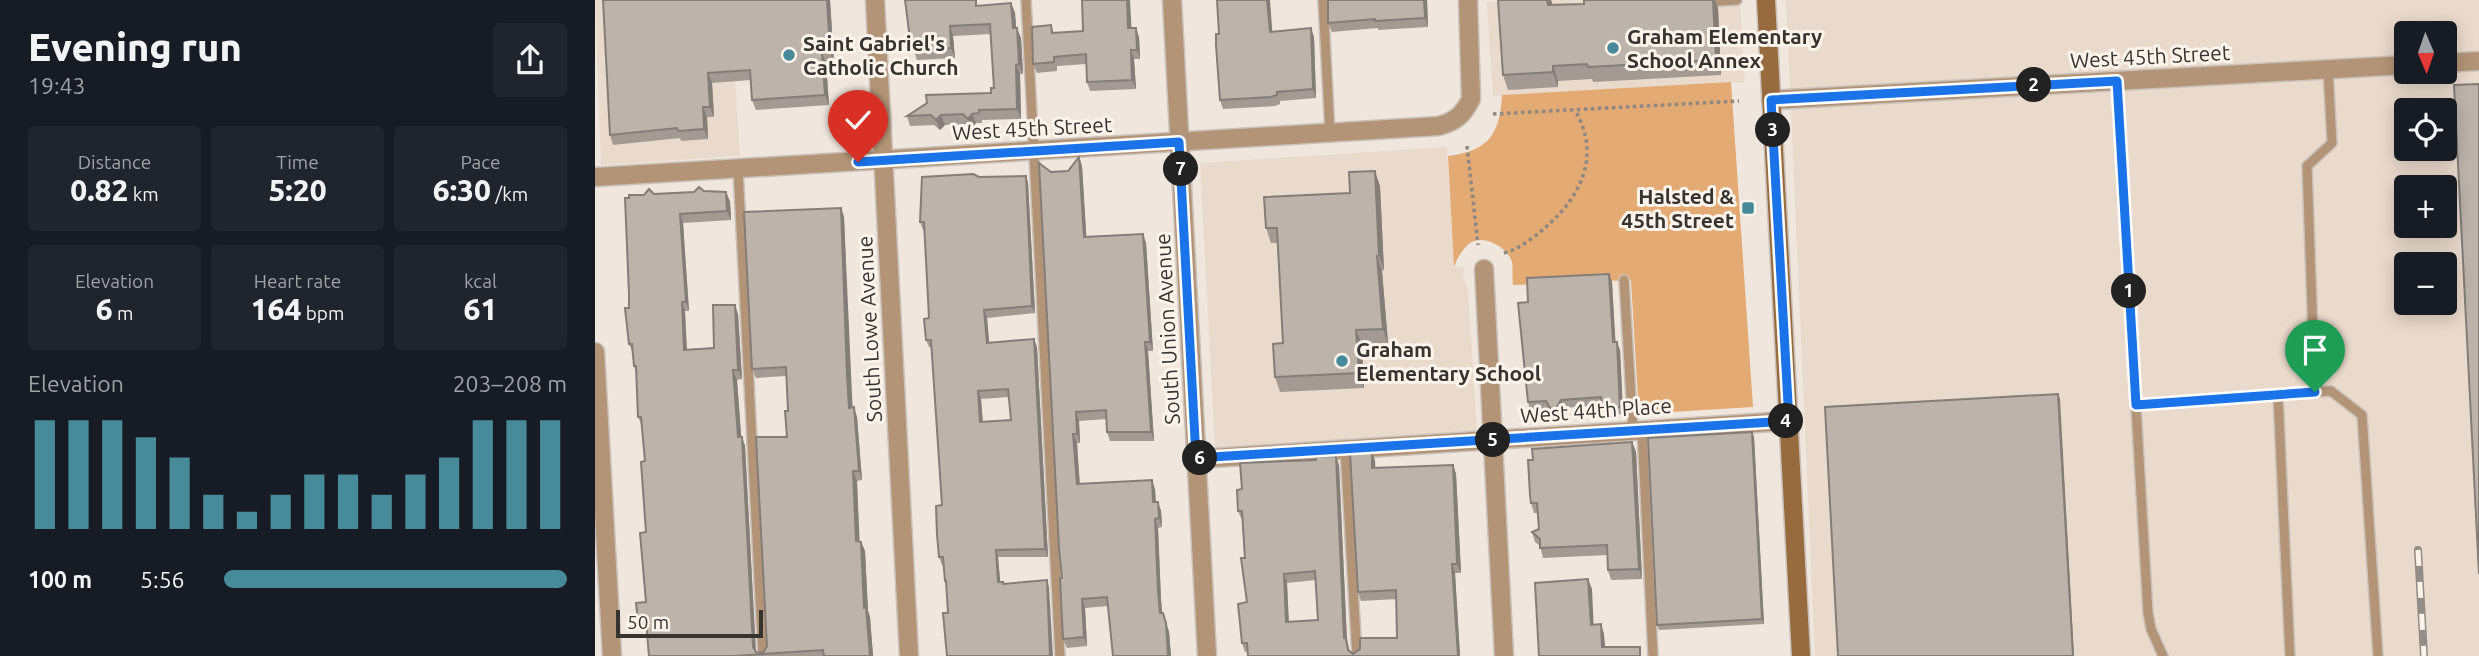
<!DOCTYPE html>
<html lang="en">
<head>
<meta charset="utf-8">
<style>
  :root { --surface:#171b24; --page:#20242c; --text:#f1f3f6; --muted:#9ea1a6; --accent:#478a99 }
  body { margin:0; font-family:Ubuntu,sans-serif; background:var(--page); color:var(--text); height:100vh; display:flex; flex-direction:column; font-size:26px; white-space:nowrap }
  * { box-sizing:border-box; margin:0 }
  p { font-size:23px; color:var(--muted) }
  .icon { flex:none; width:38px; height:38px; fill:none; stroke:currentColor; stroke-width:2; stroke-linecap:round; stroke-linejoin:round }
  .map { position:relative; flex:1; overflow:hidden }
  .panel { display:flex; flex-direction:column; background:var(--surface); width:595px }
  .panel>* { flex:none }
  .needle { width:46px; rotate:178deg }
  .fabs { position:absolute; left:1799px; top:21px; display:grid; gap:14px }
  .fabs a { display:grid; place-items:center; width:63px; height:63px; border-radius:7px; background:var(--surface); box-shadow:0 4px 18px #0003; font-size:35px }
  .scale { position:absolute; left:21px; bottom:18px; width:147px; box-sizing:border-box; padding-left:7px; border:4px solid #363330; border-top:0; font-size:19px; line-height:24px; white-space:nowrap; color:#363330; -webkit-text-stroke:5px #fcf3eb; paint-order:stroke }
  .pin { position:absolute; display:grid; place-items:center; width:60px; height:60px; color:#fff; margin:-72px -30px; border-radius:50% 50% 50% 0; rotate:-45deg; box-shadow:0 0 7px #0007 }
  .pin .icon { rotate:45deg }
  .km { position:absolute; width:35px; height:35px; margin:-18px; border-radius:50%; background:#222; color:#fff; font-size:19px; line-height:35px; text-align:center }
  .round { display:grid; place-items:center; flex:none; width:74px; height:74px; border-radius:7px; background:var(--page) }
  .head { display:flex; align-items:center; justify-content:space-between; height:119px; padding:0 28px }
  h1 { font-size:38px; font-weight:800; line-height:52px }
  .stats { display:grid; grid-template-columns:repeat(3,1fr); gap:10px; height:119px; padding:7px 28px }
  .stats div { display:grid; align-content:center; border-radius:7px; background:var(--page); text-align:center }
  .stats b { font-size:30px; font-weight:800 }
  .stats small { font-size:19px; font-weight:400 }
  .stats p { font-size:19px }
  .chart { height:196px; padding:14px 28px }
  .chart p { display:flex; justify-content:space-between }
  .chart svg { width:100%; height:126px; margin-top:7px; stroke:var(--accent); stroke-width:6 }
  ul { padding:0 28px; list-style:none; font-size:23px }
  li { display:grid; grid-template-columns:112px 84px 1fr; align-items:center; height:52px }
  li i { height:18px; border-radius:9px; background:var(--accent) }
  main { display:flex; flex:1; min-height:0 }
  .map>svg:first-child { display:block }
</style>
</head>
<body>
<main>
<section class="panel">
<div class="head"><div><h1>Evening run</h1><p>19:43</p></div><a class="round"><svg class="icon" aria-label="share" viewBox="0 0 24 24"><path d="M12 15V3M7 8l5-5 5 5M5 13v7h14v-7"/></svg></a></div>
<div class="stats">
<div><p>Distance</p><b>0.82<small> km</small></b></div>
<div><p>Time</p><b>5:20</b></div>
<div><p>Pace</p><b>6:30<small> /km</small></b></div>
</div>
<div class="stats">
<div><p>Elevation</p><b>6<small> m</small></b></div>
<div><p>Heart rate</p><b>164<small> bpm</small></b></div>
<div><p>kcal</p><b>61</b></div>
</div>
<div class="chart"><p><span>Elevation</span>203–208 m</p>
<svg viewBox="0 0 160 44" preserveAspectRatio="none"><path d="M5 44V6M15 44V6M25 44V6M35 44V12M45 44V19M55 44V32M65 44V38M75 44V32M85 44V25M95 44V25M105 44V32M115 44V25M125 44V19M135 44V6M145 44V6M155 44V6"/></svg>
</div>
<ul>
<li><b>100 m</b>5:56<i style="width:100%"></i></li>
</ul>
</section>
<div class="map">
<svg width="1884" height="656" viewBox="0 0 1884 656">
  <rect width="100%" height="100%" fill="#efe6dd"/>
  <g fill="#eadacc" fill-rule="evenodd">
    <path d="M0,0H135L145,156L6,165Z"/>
    <path d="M931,0H1145L1150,82L898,96L892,2Z"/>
    <path d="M1191,0H1884V656H1220ZM1811,33H1850V72H1811ZM1811,110H1850V149H1811ZM1811,187H1850V226H1811ZM1811,264H1850V303H1811Z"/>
    <path d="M852,147L859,267L869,266L868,276L873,290L882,431L620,448L605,163Z"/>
  </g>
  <path fill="#e3aa73" d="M1136,82L1158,407L1044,414L1036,280L918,285C917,278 918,269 917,262C913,247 888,234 875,243C867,249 862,259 859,267L853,156C893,151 905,135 907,95Z"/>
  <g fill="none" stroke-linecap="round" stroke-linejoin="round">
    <g stroke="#cac2ba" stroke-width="12">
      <g id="service">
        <path d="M431,0L465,656"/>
        <path d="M728,0L735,133"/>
        <path d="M1109,2L1142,0"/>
        <path d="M1522,81L1553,613L1556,629L1568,656"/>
        <path d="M143,169L168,656"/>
        <path d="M1029,280L1038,431"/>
        <path d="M1720,392L1712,166L1737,143L1733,70"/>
        <path d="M1683,395L1695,656"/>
        <path d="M1541,405L1736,391L1767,415L1783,656"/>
        <path d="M1047,430L1058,656"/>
        <path d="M750,449L762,656"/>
      </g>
    </g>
    <g stroke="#cac2ba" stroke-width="21">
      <g id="minor">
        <path d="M280,0L314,656"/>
        <path d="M577,0L612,656"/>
        <path d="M1850,63L1884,61"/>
        <path d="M1176,100L1811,65"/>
        <path d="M0,177L844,126C861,121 868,115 876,99L873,0"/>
        <path d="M889,269L909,656"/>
        <path d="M0,352L17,656"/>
        <path d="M601,459L1194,421"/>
      </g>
    </g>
    <g stroke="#cac2ba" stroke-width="21">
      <path id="secondary" d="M1171,0L1206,656"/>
    </g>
    <g stroke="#8e8882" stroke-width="3.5" stroke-dasharray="3.5 3.5" stroke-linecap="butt">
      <path d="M898,114L1144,101"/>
      <path d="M872,146L883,245"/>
      <path d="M909,253C925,249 939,237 951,227C987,195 1006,155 980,110"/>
    </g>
    <use href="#service" stroke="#b39477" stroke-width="9"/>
    <use href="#minor" stroke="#b39477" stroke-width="18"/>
    <use href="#secondary" stroke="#986b3e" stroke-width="18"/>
    <g stroke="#938d87" stroke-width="8">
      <path id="rail" d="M1823,550L1829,656"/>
    </g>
    <use href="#rail" stroke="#fcf3eb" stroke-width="5" stroke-dasharray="16" stroke-linecap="butt"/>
  </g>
  <g fill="#a29a93" fill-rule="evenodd">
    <path d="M8,0H235L239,63H231L234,105L161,110L157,100L156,80L117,83L119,117H112L113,139L86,141L85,138L18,145L15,135Z"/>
    <path d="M832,0L833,27L783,30V28L737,32L733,23Z"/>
    <path d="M989,0H1120L1123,8L1126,75L998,82L997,79L963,81V87L913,90L908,75L957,5L989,4Z"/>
    <path d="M416,3L420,13L421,28L426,38L428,74H425L426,119L387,120V123H381L376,129L372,124L350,125L345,130L339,125L315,126L312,116L396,93L399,88L396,34L358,36L360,58L322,60L315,39L384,6Z"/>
    <path d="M456,25L459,33L536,28L544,37L545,59H539L541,89L495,91L492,82L491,64L462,66V71L442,73L438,64Z"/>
    <path d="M677,32L719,37L721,98L685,101V104L680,106L628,109L625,100L624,34Z"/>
    <path d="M484,157L487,166L491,237L551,243L558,351H553L559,441H515L512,432V419L484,421L485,443H482L485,484L560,489L561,502H563L566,511L567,527L563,528L566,600L567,613L571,622L574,632L576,656H518L513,606L490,608L492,646L472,648L468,639L456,172L473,171Z"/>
    <path d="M384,177L433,183L440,313L392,318L394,343L442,347L453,557H403L405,582L409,584L452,580L454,588L353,613L352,587L350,581L349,565H347L344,557L347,505L337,348L334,347L331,340L334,318L330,230H328L325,222ZM414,397L416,420L388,422L386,399Z"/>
    <path d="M785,186L789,270L787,271L793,343L767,345L769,388L685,392L680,377L688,343L682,243H676L671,228L755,193Z"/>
    <path d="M109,191L131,192L135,202L136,220L88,223L94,311H90L92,349L119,348L143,314L147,379L142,380L146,437L150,446L161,652L168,653L172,646L193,411L191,376L161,378L157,369L246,208L249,217L255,385L257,408L262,417L267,480L262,481L264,542H266L270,551L273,611L275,617L278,656H54L51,630H46L43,621L51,602V532L50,461L47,426L43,417L41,373L39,366L38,353L34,344V308L59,194Z"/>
    <path d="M1014,274L1017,282L1020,342L1025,350L1028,414L1010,415L1007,405L969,408L961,420L954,409L935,410L933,402V302Z"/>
    <path d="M1157,432L1159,437L1169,624L1064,630L1062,625Z"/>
    <path d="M1037,442L1041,452L1047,579L1016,580L1013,570L1012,555L948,558L945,546L940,542L937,532L944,529L943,513H939L936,503Z"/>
    <path d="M777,452L780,461V468L858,465L861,474L866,573H860L865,656H653V652H650L647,643L652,602L647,520L643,511L647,489L744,465L752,641L755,652L758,654L802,638V599L766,601L763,592ZM721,580L723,620L694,622L692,583Z"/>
  </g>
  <g fill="#847d78">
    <path d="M232,0H235L239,63L235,52Z"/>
    <path d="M532,0H535L537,37L533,28Z"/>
    <path d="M672,0H675L678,41L675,32Z"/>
    <path d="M829,0H832L833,27L830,18Z"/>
    <path d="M952,0H956L957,2L958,20L953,5Z"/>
    <path d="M1118,0H1120L1123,8L1126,75L1121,60Z"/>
    <path d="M416,3L420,13L422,38L418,28Z"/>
    <path d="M355,26L358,36L360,58L356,48Z"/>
    <path d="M422,28L426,38L428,74L424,64Z"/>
    <path d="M541,28L544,37L545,59L542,50Z"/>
    <path d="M716,28L719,37L721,98L718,89Z"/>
    <path d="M536,50L539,59L541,89L537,80Z"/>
    <path d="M227,53L231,63L234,105L230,95Z"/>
    <path d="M421,65L425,74L426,119L422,109Z"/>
    <path d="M958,66L963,81V87L958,72Z"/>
    <path d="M113,73L117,83L119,117L115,107Z"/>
    <path d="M108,107L112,117L113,139L109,129Z"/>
    <path d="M377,114L381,123L376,129L373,119Z"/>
    <path d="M346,115L350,125L345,130L341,120Z"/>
    <path d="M484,157L487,166L492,246L489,237Z"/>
    <path d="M780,171L785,186L789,270L784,256Z"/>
    <path d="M431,176L433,183L440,313L437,306Z"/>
    <path d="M131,192L135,202L136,220L132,211Z"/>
    <path d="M246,208L249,217L258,417L254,408L252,376Z"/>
    <path d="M85,214L88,223L94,311L91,302Z"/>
    <path d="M548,234L551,243L558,351L555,342Z"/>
    <path d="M782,256L787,271L793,343L788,329Z"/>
    <path d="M1014,274L1017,282L1021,350L1018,342Z"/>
    <path d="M87,302L90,311L92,359L89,350Z"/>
    <path d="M140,305L143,314L147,379L143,370Z"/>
    <path d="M389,310L392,318L395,351L392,343Z"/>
    <path d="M761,330L767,345L769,388L764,373Z"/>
    <path d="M439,339L442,347L453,557L450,549Z"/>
    <path d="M550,342L553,351L559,441L556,432Z"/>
    <path d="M1022,342L1025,350L1028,414L1025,407Z"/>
    <path d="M138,370L142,380L147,446L143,437Z"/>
    <path d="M383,391L386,399L388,430L385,422Z"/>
    <path d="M1463,394L1465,399L1479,656H1478Z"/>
    <path d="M966,400L969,408L961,420L958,413Z"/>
    <path d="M259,407L262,417L267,480L264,471Z"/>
    <path d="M481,412L484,421L485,443L482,434Z"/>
    <path d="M1157,432L1159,437L1169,624L1167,619Z"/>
    <path d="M478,434L482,443L485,493L482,484Z"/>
    <path d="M147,437L150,446L161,656L158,647Z"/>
    <path d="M1037,442L1041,452L1047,579L1044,569Z"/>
    <path d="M777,452L780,461L781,477L777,468Z"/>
    <path d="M741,456L744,465L752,641L755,656L749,638Z"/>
    <path d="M858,465L861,474L866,573L862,564Z"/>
    <path d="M258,471L262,481L265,550L261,541Z"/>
    <path d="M557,480L560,489L561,511L558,502Z"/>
    <path d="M563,502L566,511L567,527L564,518Z"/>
    <path d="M560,519L563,528L566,600L568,622L565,613L563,591Z"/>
    <path d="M266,542L270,551L273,611L275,617L278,656H275L269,608Z"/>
    <path d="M401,550L403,557L406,590L403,582Z"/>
    <path d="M857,564L860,573L865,656H863Z"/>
    <path d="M689,574L692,583L694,631L691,622Z"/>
    <path d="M993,579L997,589L999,634L996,625Z"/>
    <path d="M452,580L454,588L458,656H455Z"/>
    <path d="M487,599L490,608L492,646L489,637Z"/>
    <path d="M568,613L574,632L576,656H573Z"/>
    <path d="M1006,624L1009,634L1011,656L1007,647Z"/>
  </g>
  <g fill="#bcb3ab" stroke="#847d78" stroke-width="2" fill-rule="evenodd">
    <path d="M8,0H232L235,52L227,53L230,95L157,100L155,70L113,73L115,107H108L109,129L83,131L82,128L15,135Z"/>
    <path d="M310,0H381V6L416,3L418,28H422L424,64L421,65L422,109L384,110V113L377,114L373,119L368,114L346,115L341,120L336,115L312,116L332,103L331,95L396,93V88H399L395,24L355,26L356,48L319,50V39H315Z"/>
    <path d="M487,0H532L533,28H541L542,50H536L537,80L492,82L491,54L459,57V62L438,64L437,27L456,25L457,33L488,31Z"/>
    <path d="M622,0H672L675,32L716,28L718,89L682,92V95L676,97L625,100L621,45V34H624Z"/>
    <path d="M733,0H829L830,18L780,21V19L733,23Z"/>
    <path d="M903,0H952L953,5L989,4V0H1118L1121,60L993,67L992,64L958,66V72L908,75Z"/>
    <path d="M1884,84V574L1859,85Z"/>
    <path d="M484,157L489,237L548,234L555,342H550L556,432H512L511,410L481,412L482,434H478L482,484L557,480L558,502H563L564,518L560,519L563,591L565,613H568L571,623L573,656H518L512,597L487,599L489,637L468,639L465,578H467L464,548L444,163L456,172L473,171Z"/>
    <path d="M780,171L784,256H782L788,329L761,330L764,373L680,377L678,344L688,343L682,228H671L669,197L755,193L754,172Z"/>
    <path d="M378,174L384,177L431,176L437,306L389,310L392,343L439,339L450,549L401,550L403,582H408V584L452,580L455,656H352L348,613H353L351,581H350L348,557H344L342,535L341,506L347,505L336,340H331L329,319L334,318L329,222H325L327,177ZM413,389L416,420L385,422L383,391Z"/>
    <path d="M104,187L109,191L131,192L132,211L85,214L91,302H87L89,350L119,348L118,305H140L143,370H138L143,437H147L158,647L161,652L168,653L172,646L161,437H192L190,411H193L191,367L157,369L149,212L246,208L252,376L254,408L259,407L264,471H258L261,541L266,542L269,608L271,607L275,656H229L228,650L139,656H54L51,620L43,621L41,603L51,602L45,533L51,532L46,462L50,461L46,417H43L41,366H39L37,344H34L30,308H34V294L30,198H34V195H49L54,189L59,194L99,192Z"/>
    <path d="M1014,274L1018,342H1022L1025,407L1007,408L1006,397L966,400L958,413L951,401L933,402L923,303L933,302L932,278Z"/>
    <path d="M1463,394L1478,656H1243L1230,407Z"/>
    <path d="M1157,432L1167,619L1062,625L1053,438Z"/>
    <path d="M1037,442L1044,569L1013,570L1012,545L945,548V539L937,532L944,529L942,503H936L935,495L933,460H938L937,449Z"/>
    <path d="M777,452V468L858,465L862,564H857L863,656H653L652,643H647L643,604L652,602L646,558H650L647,511H643L642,490L647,489L645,463L721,460V457L741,456L749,638H751L753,650L758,654L765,649V638H802L801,590L763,592L755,453ZM720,571L723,620L691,622L689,574Z"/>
    <path d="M993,579L996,625L1006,624L1007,647H1045V656H944L940,583Z"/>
  </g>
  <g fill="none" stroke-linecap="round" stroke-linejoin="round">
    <g stroke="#fff" stroke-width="14">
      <path id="route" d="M263,162L584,142L601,458L1194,421L1176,100L1522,81L1541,405L1720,392"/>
    </g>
    <use href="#route" stroke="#1a73e8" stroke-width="9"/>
  </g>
  <g fill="#478a99" stroke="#fcf3eb" stroke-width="2.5">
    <circle cx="1018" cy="48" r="7"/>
    <circle cx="194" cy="55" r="7"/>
    <rect x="1146" y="201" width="14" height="14" rx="3.5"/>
    <circle cx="747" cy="361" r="7"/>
  </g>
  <g text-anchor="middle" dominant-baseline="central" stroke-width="6" stroke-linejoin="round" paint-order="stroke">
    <g font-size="21" font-weight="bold" fill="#363330" stroke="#fcf3eb" text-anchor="start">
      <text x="1032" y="36">Graham Elementary<tspan x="1032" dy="24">School Annex</tspan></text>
      <text x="208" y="43">Saint Gabriel's<tspan x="208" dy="24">Catholic Church</tspan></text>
      <text x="1139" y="196" text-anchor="end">Halsted &amp;<tspan x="1139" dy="24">45th Street</tspan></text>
      <text x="761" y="349">Graham<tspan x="761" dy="24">Elementary School</tspan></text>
    </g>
    <g font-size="21" fill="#363330" stroke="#fcf3eb">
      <text transform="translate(1555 56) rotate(-3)">West 45th Street</text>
      <text transform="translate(437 128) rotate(-3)">West 45th Street</text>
      <text transform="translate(274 329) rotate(-93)">South Lowe Avenue</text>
      <text transform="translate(572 329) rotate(-93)">South Union Avenue</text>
      <text transform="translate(1001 410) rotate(-4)">West 44th Place</text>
    </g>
  </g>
</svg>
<div class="fabs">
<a><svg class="needle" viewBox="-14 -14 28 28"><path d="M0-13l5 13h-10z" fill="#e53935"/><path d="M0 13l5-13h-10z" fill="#9ea1a6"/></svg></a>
<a><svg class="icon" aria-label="locate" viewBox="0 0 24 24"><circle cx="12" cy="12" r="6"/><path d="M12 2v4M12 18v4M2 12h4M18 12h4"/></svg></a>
<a>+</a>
<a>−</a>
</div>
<div class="scale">50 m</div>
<div class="pin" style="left:1720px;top:392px;background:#1e9e55"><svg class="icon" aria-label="arrive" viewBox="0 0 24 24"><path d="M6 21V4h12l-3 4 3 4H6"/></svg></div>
<div class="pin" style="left:263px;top:162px;background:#d93025"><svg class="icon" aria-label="check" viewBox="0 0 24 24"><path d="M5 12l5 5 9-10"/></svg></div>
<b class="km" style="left:1534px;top:291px">1</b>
<b class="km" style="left:1439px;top:85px">2</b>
<b class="km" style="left:1178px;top:130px">3</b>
<b class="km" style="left:1191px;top:421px">4</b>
<b class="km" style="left:898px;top:440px">5</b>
<b class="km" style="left:605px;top:458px">6</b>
<b class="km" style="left:586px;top:169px">7</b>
</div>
</main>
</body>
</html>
